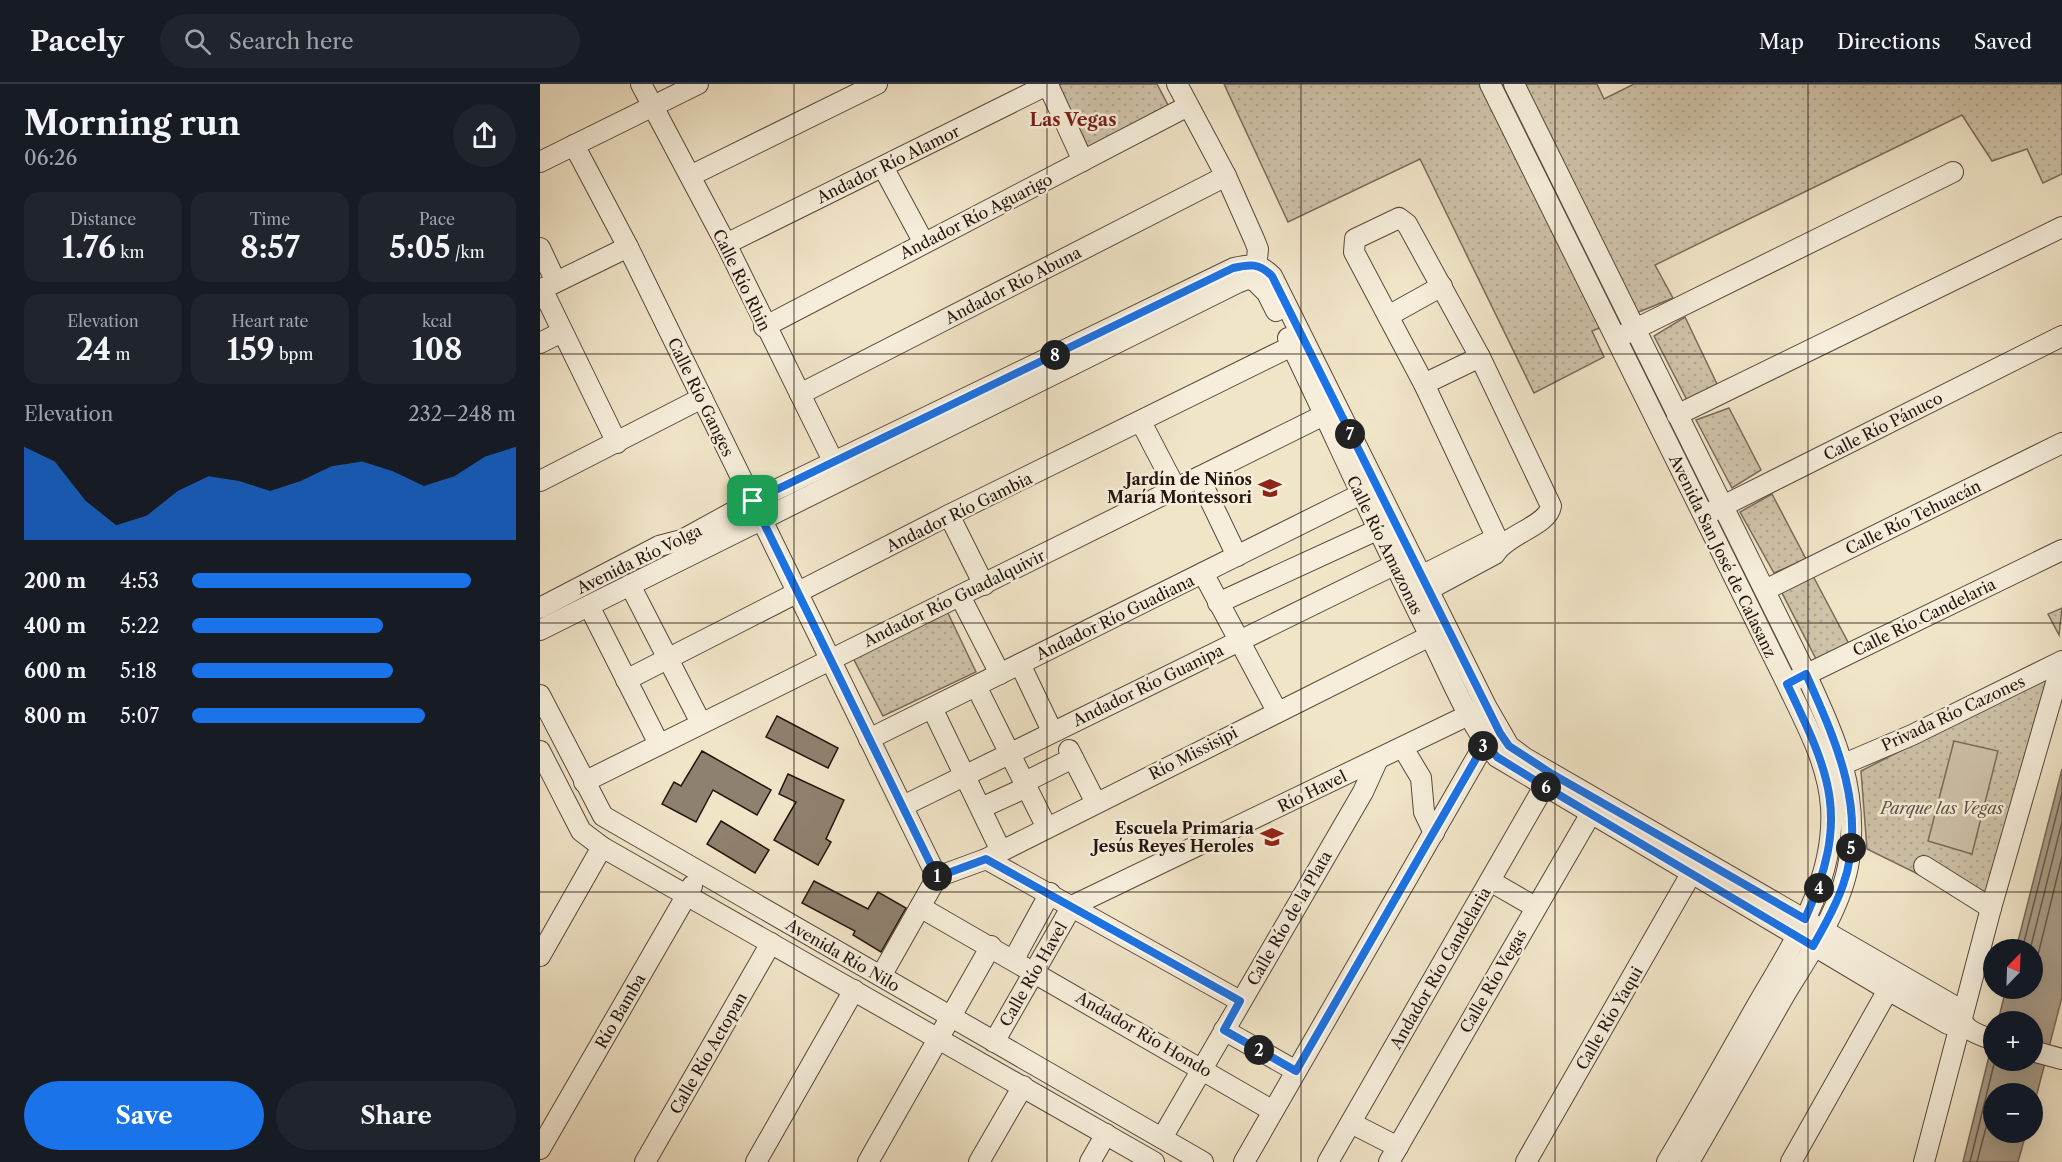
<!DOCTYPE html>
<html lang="en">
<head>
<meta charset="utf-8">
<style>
  :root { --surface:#171b24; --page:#20242c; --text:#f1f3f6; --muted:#9ea1a6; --line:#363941; --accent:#1a73e8 }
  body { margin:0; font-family:"Libre Caslon Text",serif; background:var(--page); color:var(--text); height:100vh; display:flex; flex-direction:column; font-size:22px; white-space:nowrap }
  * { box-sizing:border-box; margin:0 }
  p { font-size:20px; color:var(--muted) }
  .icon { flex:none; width:33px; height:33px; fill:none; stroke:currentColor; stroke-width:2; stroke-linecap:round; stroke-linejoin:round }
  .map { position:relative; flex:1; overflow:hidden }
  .drawer { display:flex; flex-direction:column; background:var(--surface); width:540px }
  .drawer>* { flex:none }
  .needle { width:39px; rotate:23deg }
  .tools { position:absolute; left:1443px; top:855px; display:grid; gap:12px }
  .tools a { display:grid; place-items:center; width:60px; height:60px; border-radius:50%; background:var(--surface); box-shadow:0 6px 24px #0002; font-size:30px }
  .pin { position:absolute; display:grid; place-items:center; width:51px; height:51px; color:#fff; margin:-26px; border-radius:12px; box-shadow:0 3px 9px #0006 }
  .km { position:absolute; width:30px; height:30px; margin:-15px; border-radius:50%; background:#222; color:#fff; font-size:16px; line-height:30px; text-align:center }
  .round { display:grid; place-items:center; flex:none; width:63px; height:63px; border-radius:32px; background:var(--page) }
  .headline { display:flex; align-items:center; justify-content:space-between; height:102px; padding:0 24px }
  h1 { font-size:33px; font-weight:800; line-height:45px }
  .metrics { display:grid; grid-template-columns:repeat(3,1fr); gap:9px; height:102px; padding:6px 24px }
  .metrics div { display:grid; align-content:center; border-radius:15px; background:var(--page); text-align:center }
  .metrics b { font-size:30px; font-weight:800 }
  .metrics small { font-size:16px; font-weight:400 }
  .metrics p { font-size:16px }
  .chart { height:168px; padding:12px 24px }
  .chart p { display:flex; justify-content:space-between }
  .chart svg { width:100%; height:108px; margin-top:6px; fill:var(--accent); opacity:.7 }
  .button { display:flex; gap:12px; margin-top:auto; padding:12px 24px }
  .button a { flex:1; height:69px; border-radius:36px; background:var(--accent); color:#fff; font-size:24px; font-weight:800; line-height:69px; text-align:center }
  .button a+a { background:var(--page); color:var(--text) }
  ul { padding:0 24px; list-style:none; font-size:20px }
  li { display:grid; grid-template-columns:96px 72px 1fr; align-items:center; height:45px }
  li i { height:15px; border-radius:8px; background:var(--accent) }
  header { display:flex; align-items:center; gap:36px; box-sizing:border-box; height:84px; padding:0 30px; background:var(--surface); border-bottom:2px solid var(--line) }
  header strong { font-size:28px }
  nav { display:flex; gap:33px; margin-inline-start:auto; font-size:21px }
  .search { width:420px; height:54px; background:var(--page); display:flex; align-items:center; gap:15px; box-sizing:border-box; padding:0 21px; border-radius:33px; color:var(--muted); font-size:22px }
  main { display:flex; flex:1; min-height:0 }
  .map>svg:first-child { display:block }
</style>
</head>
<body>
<header>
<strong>Pacely</strong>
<div class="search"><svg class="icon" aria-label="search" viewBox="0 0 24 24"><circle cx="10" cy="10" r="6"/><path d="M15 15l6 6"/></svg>Search here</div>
<nav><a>Map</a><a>Directions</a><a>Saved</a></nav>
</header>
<main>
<section class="drawer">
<div class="headline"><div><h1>Morning run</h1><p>06:26</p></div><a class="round"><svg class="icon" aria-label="share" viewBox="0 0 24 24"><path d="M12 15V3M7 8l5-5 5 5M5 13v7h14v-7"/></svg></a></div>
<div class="metrics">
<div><p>Distance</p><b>1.76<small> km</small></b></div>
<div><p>Time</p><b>8:57</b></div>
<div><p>Pace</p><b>5:05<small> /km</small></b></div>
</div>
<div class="metrics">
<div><p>Elevation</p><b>24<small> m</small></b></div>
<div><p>Heart rate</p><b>159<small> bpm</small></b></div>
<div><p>kcal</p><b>108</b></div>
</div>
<div class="chart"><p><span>Elevation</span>232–248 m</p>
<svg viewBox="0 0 160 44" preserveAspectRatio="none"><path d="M0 44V6L10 12L20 28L30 38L40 34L50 24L60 18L70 20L80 24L90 20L100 14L110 12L120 16L130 22L140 18L150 10L160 6V44z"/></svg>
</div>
<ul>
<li><b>200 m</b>4:53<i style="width:86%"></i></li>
<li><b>400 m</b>5:22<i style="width:59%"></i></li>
<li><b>600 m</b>5:18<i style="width:62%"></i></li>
<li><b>800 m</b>5:07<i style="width:72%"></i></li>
</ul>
<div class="button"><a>Save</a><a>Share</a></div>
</section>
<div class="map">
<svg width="1522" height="1078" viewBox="0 0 1522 1078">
  <defs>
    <pattern id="green-dots" width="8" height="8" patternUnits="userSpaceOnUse" patternTransform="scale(1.5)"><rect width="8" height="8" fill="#cec2a8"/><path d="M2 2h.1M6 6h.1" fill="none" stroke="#b1a68f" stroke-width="1.8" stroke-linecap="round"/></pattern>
  </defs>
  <rect width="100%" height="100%" fill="#f1e5c8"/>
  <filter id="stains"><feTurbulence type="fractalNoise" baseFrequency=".00333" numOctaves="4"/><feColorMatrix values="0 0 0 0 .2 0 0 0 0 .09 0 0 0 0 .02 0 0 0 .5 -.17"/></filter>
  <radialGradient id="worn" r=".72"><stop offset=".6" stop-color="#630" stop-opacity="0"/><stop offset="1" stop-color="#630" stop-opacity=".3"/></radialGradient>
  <g fill="url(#green-dots)" stroke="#796c5b" stroke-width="1.5">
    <path d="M522,0H617L629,23L549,65L519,1Z"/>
    <path d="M684,0H1057L1064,15L1094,0H1522V90L1503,99L1487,65L1452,77L1422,31L1115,181L1133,214L1052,247L1064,273L994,309L880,75L748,138Z"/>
    <path d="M1145,233L1177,300L1148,318L1114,252Z"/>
    <path d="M1189,324L1221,386L1192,404L1156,336Z"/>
    <path d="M1232,410L1266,475L1234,489L1200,428Z"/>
    <path d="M1273,492L1309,560L1277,577L1241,507Z"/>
    <path d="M1522,524L1519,551L1508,530Z"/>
    <path d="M406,525L436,588L343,632L311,570Z"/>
    <path d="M1511,590L1447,824L1327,765L1321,687Z"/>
  </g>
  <path fill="#cec2a8" stroke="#796c5b" stroke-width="1.5" d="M1414,657L1458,667L1432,770L1388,757Z"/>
  <path fill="#ab9e89" stroke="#756758" stroke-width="1.5" d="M1522,685V913L1493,1025L1492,1010H1454V1048L1486,1049L1478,1078H1423L1453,956L1454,976H1492V938L1458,937L1466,905L1492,904V866L1476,865Z"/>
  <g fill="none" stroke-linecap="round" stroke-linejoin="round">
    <g stroke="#685a4c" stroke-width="1.5">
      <path d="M1482,866L1522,709"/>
      <path d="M1490,866L1522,738"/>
      <path d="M1492,880L1498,871L1522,773"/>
      <path d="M1430,1078L1455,976"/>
      <path d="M1437,1078L1454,1013"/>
    </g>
  </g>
  <g fill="#8f816f" stroke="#24150e" stroke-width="1.5">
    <path d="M237,632L298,664L288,684L226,653Z"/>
    <path d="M162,667L231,706L217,731L173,706L156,738L122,720L134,698L141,702Z"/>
    <path d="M248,690L304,716L286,755L291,758L278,781L234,756L256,718L239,710Z"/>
    <path d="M181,737L229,766L215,789L167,760Z"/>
    <path d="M274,797L328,825L338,808L366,824L341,868L313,851L315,847L262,819Z"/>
  </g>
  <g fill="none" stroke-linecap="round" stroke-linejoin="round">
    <g stroke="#57493c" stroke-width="22">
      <g id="minor">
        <path d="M101,0L186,160L299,389"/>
        <path d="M637,0L686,92L714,155L718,165L715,194"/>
        <path d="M950,0L1247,600C1266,640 1288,679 1291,723C1296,801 1247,868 1211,932C1183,981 1156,1030 1127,1078"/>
        <path d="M974,0L1266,590C1294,652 1317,699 1310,769C1305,820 1270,869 1244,912C1212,968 1181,1023 1149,1078"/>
        <path d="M508,1L543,77"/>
        <path d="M34,61L88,163L397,793"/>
        <path d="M0,78L158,0"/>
        <path d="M343,83L384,159"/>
        <path d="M150,92L337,0"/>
        <path d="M186,160L509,0"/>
        <path d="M0,164L16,198"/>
        <path d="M714,196L727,209L736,227"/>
        <path d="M2,205L77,359"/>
        <path d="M0,206L88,163"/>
        <path d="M848,232L902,202"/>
        <path d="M224,243L648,22"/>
        <path d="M1085,250L1413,88"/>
        <path d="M748,254C796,354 841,455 891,554C911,594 928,639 957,673L1348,906L1408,940L1420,938"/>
        <path d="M0,259L22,248"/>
        <path d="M884,300L940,273"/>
        <path d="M260,310L686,92"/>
        <path d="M1137,331L1522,143"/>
        <path d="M601,338L636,405"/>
        <path d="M659,393L697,472"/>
        <path d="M0,397L162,314"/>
        <path d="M1173,427L1522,252"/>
        <path d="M409,431L444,501"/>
        <path d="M663,489L737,627"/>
        <path d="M881,492L950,457L960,461"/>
        <path d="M90,501L161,639"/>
        <path d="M888,506L955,470C966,450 1008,442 1011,422L940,273L867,140L859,134L815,155L814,168L884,300L960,461"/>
        <path d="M1225,506L1522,359"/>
        <path d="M420,512L460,590"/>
        <path d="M678,519L837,446"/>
        <path d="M49,522L119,660"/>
        <path d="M0,524L119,462L142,456L213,417L694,184C710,180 719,179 732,192L946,622L969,662L985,674L1416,923C1422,945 1432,949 1454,956"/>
        <path d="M0,546L697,199L707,195L714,196"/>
        <path d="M480,580L512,647"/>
        <path d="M86,596L409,431L752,262"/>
        <path d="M1255,596L1522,466"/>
        <path d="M436,602L507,744"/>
        <path d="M0,611L63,732L663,1078"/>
        <path d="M392,624L461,767"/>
        <path d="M329,655L821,410"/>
        <path d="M863,664L881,694L884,728L894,749"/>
        <path d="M529,666L556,719"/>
        <path d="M0,667L41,747L62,763L614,1078"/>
        <path d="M1304,680L1372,651L1522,577"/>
        <path d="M44,698L784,331"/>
        <path d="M483,699L533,674"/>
        <path d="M363,722L854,481"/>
        <path d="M441,724L485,704"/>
        <path d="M446,775L700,917"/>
        <path d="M1384,782L1451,824"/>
        <path d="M397,793L446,775L902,546"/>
        <path d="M950,797L995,823"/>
        <path d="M380,823L733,1027"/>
        <path d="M0,872L62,763"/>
        <path d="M474,875L510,809"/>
        <path d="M341,892L397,793"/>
        <path d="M684,946L756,987"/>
        <path d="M454,958L532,822L941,625"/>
        <path d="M1492,967L1522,975"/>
        <path d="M811,1039L858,1063"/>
        <path d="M622,1054L823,708L838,675"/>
        <path d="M0,1065L152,802"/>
        <path d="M105,1078L231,859"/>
        <path d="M216,1078L314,906"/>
        <path d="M328,1078L451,862"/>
        <path d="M439,1078L483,1002"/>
        <path d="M550,1078L566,1050"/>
        <path d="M704,1078L945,659"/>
        <path d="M788,1078L1010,692"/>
        <path d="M849,1078L1057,719"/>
        <path d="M986,1078L1151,790"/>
        <path d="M1251,1078L1348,906"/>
        <path d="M1384,1078L1451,824L1522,578"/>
      </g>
    </g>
    <use href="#minor" stroke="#f6eedb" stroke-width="20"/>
  </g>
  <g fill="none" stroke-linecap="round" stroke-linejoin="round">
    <g stroke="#fff" stroke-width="12">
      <path id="route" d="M213,417L397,793L446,775L700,917L684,946L756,987L945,659L957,673L1004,702L1012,690L1265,835C1310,734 1292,694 1247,600L1266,590C1295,655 1329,728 1303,801C1296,822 1284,843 1273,862L1004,702L1012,690L969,662L960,649L732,192C719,179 710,180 693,184L213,417"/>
    </g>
    <use href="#route" stroke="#1a73e8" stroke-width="8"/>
  </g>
  <path fill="none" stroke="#24150e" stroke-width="1.5" stroke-opacity="0.55" d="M254,0V1078M507,0V1078M761,0V1078M1015,0V1078M1268,0V1078M0,270H1522M0,539H1522M0,808H1522"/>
  <defs>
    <g id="school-bare" transform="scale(1.8)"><path d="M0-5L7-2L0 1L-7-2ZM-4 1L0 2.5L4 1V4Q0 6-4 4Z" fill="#8f2418" stroke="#f6eedb" stroke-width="2.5" paint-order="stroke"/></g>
  </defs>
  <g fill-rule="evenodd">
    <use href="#school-bare" x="730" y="404"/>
    <use href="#school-bare" x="732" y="753"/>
  </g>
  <g text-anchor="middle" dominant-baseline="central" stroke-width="5" stroke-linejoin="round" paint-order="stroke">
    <g font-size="16" fill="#24150e" stroke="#f6eedb">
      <text transform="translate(348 80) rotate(-26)">Andador Río Alamor</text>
      <text transform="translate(436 132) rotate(-27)">Andador Río Aguarigo</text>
      <text transform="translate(202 196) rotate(64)">Calle Río Rhin</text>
      <text transform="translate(473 201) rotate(-27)">Andador Río Abuna</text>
      <text transform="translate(161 313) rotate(64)">Calle Río Ganges</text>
      <text transform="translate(1343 342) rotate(-27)">Calle Río Pánuco</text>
      <text transform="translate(419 428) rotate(-26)">Andador Río Gambia</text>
      <text transform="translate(1373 433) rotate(-26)">Calle Río Tehuacán</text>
      <text transform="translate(845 461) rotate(64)">Calle Río Amazonas</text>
      <text transform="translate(1183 472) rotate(64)">Avenida San José de Calasanz</text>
      <text transform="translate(99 475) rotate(-26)">Avenida Río Volga</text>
      <text transform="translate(414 514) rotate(-26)">Andador Río Guadalquivir</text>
      <text transform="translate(575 533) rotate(-26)">Andador Río Guadiana</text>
      <text transform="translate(1384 533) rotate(-26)">Calle Río Candelaria</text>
      <text transform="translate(608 601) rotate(-26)">Andador Río Guanipa</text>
      <text transform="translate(1413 629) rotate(-25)">Privada Río Cazones</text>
      <text transform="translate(653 669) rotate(-27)">Río Missisipi</text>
      <text transform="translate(772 707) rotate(-26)">Río Havel</text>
      <text transform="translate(749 834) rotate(-60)">Calle Río de la Plata</text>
      <text transform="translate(303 871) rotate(30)">Avenida Río Nilo</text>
      <text transform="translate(900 884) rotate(-60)">Andador Río Candelaria</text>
      <text transform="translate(493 890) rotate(-60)">Calle Río Havel</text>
      <text transform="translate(953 897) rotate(-60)">Calle Río Vegas</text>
      <text transform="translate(80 927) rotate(-60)">Río Bamba</text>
      <text transform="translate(1069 934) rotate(-60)">Calle Río Yaqui</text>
      <text transform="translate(604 950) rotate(30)">Andador Río Hondo</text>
      <text transform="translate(168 969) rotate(-60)">Calle Río Actopan</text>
    </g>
    <g font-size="16" font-weight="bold" fill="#24150e" stroke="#f6eedb" text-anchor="end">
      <text x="712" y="395">Jardín de Niños<tspan x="712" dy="18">María Montessori</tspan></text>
      <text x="714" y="744">Escuela Primaria<tspan x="714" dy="18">Jesús Reyes Heroles</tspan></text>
    </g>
    <g font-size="16" font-style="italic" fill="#605244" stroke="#f6eedb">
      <text x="1402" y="724">Parque las Vegas</text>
    </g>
    <g font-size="18" font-weight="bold" fill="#7a1f14" stroke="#f6eedb">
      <text x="533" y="36">Las Vegas</text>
    </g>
  </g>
  <rect width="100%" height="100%" filter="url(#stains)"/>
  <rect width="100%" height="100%" fill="url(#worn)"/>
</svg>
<div class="tools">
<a><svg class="needle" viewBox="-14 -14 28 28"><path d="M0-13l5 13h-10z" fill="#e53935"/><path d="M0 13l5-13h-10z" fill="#9ea1a6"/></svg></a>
<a>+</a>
<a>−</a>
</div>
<div class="pin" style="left:213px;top:417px;background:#1e9e55"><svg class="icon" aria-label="arrive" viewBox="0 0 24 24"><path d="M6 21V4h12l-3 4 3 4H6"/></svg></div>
<b class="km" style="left:397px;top:792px">1</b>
<b class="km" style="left:719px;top:966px">2</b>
<b class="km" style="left:943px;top:662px">3</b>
<b class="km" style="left:1279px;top:804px">4</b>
<b class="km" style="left:1311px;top:764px">5</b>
<b class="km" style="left:1006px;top:703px">6</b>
<b class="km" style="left:810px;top:350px">7</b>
<b class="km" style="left:515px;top:271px">8</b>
</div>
</main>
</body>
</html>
